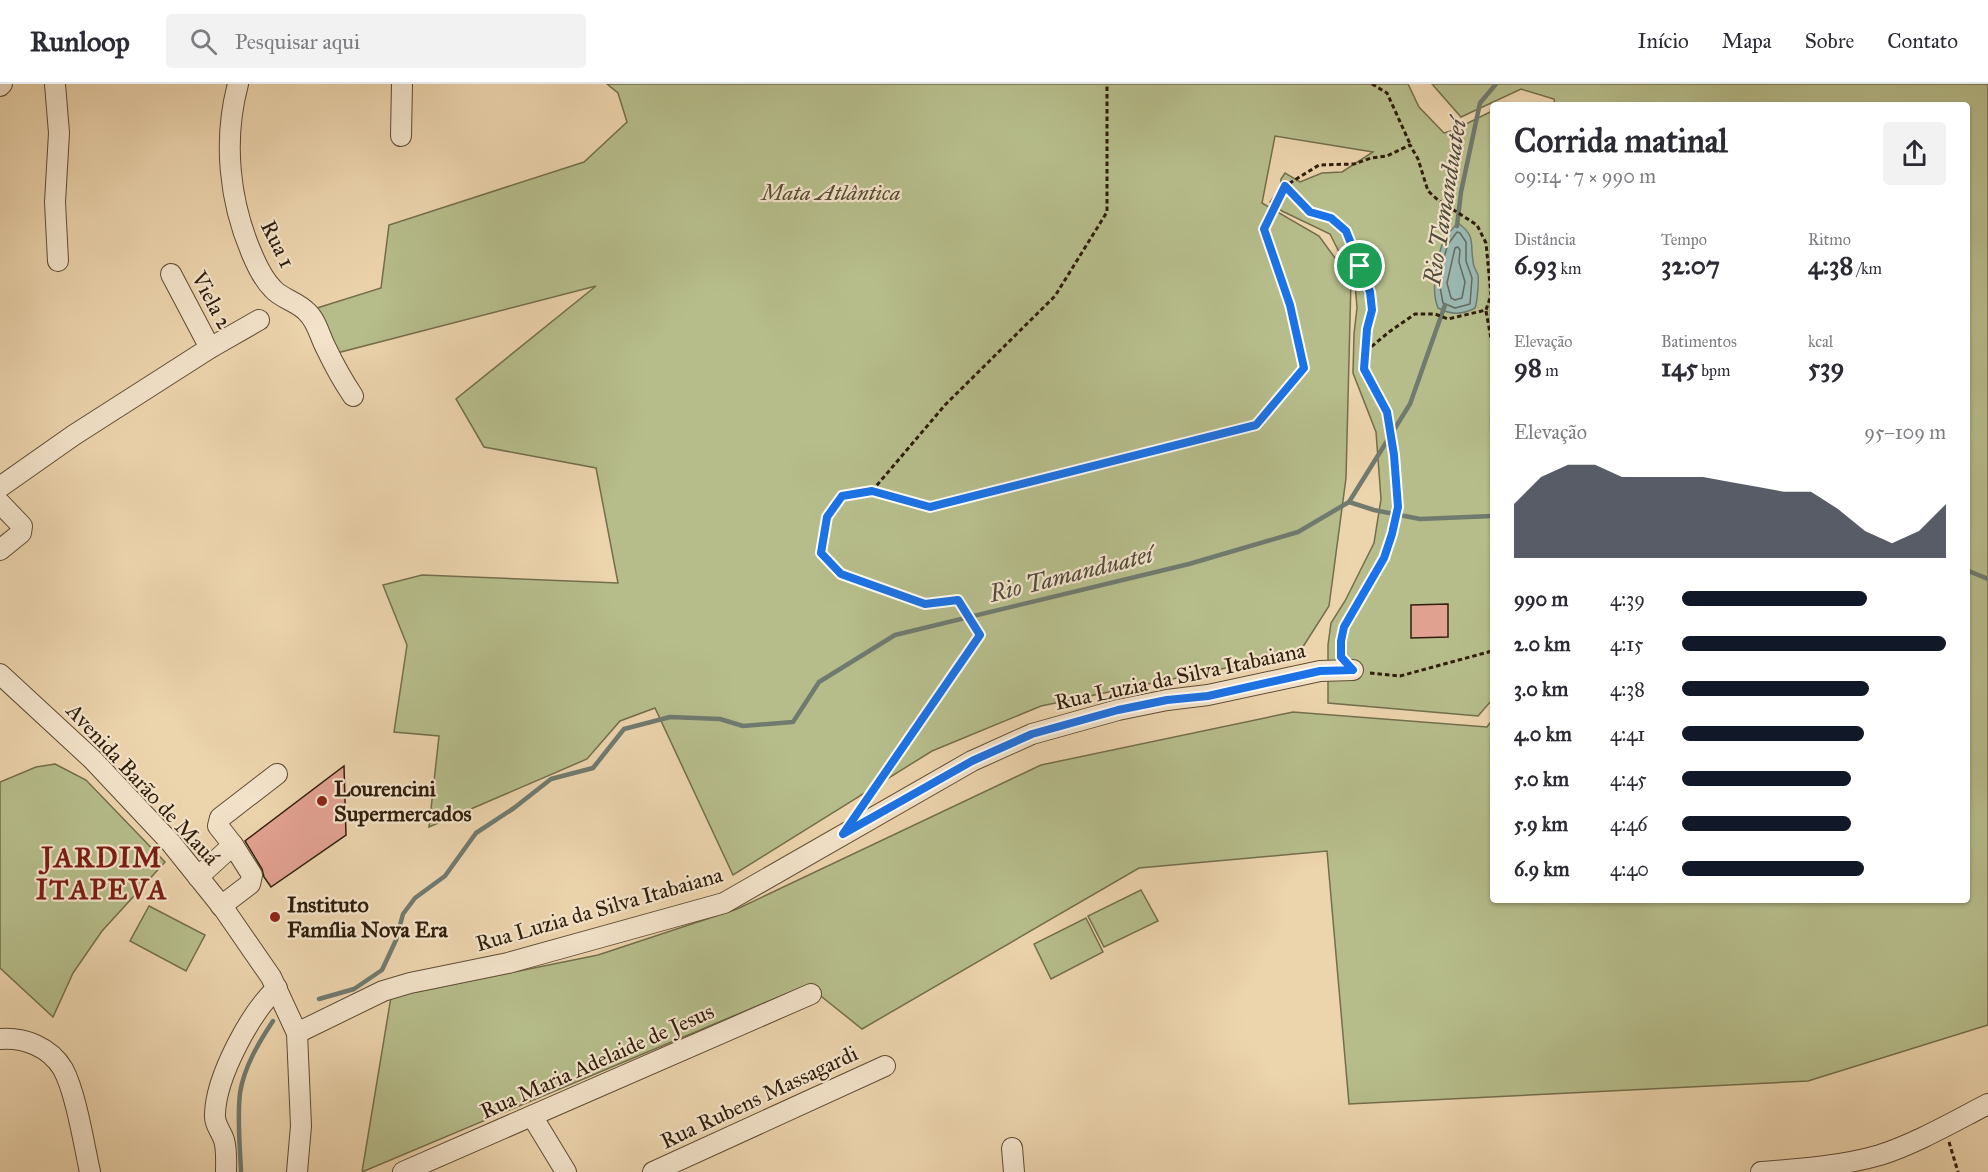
<!DOCTYPE html>
<html lang="pt">
<head>
<meta charset="utf-8">
<style>
  :root { --surface:#fff; --page:#f2f2f3; --text:#2b2b33; --muted:#7c7c81; --line:#e1e1e2; --accent:#111827 }
  body { margin:0; font-family:"IM FELL Great Primer",serif; background:var(--page); color:var(--text); height:100vh; display:flex; flex-direction:column; font-size:22px; white-space:nowrap }
  * { box-sizing:border-box; margin:0 }
  p { font-size:20px; color:var(--muted) }
  .icon { flex:none; width:33px; height:33px; fill:none; stroke:currentColor; stroke-width:2; stroke-linecap:round; stroke-linejoin:round }
  .map { position:relative; flex:1; overflow:hidden }
  .drawer { position:absolute; left:1490px; top:18px; width:480px; height:801px; display:flex; flex-direction:column; background:var(--surface); border-radius:6px; box-shadow:0 2px 4px #0004 }
  .drawer>* { flex:none }
  .pin { position:absolute; display:grid; place-items:center; width:51px; height:51px; color:#fff; margin:-26px; border:3px solid #fff; border-radius:50%; box-shadow:0 2px 6px #0007 }
  .round { display:grid; place-items:center; flex:none; width:63px; height:63px; border-radius:6px; background:var(--page) }
  .headline { display:flex; align-items:center; justify-content:space-between; height:102px; padding:0 24px }
  h1 { font-size:33px; font-weight:800; line-height:45px }
  .metrics { display:grid; grid-template-columns:repeat(3,1fr); gap:9px; height:102px; padding:6px 24px }
  .metrics div { display:grid; align-content:center }
  .metrics b { font-size:26px; font-weight:800 }
  .metrics small { font-size:16px; font-weight:400 }
  .metrics p { font-size:16px }
  .chart { height:168px; padding:12px 24px }
  .chart p { display:flex; justify-content:space-between }
  .chart svg { width:100%; height:108px; margin-top:6px; fill:var(--accent); opacity:.7 }
  ul { padding:0 24px; list-style:none; font-size:20px }
  li { display:grid; grid-template-columns:96px 72px 1fr; align-items:center; height:45px }
  li i { height:15px; border-radius:8px; background:var(--accent) }
  header { display:flex; align-items:center; gap:36px; box-sizing:border-box; height:84px; padding:0 30px; background:var(--surface); border-bottom:2px solid var(--line) }
  header strong { font-size:28px }
  nav { display:flex; gap:33px; margin-inline-start:auto; font-size:21px }
  .search { width:420px; height:54px; background:var(--page); display:flex; align-items:center; gap:15px; box-sizing:border-box; padding:0 21px; border-radius:6px; color:var(--muted); font-size:22px }
  .map>svg:first-child { display:block }
</style>
</head>
<body>
<header>
<strong>Runloop</strong>
<div class="search"><svg class="icon" aria-label="search" viewBox="0 0 24 24"><circle cx="10" cy="10" r="6"/><path d="M15 15l6 6"/></svg>Pesquisar aqui</div>
<nav><a>Início</a><a>Mapa</a><a>Sobre</a><a>Contato</a></nav>
</header>
<div class="map">
<svg width="1988" height="1088" viewBox="0 0 1988 1088">
  <rect width="100%" height="100%" fill="#ecd4ad"/>
  <filter id="stains"><feTurbulence type="fractalNoise" baseFrequency=".00333" numOctaves="4"/><feColorMatrix values="0 0 0 0 .2 0 0 0 0 .09 0 0 0 0 .02 0 0 0 .5 -.17"/></filter>
  <radialGradient id="worn" r=".72"><stop offset=".6" stop-color="#630" stop-opacity="0"/><stop offset="1" stop-color="#630" stop-opacity=".3"/></radialGradient>
  <g fill="#b6bd8b" stroke="#736e4b" stroke-width="1.5">
    <path d="M607,0H1408L1419,23L1444,49L1454,46L1492,27V616L1478,632L1328,619V561L1331,539L1345,517L1374,459L1381,415L1376,348L1353,289L1354,250L1357,224L1355,200L1330,150L1282,127L1270,118L1280,105L1281,95L1285,89L1300,98L1322,89L1342,88L1373,68L1275,52L1262,119L1319,152L1351,196L1346,394L1329,522L1299,569L1041,622L932,667L733,791L655,624L620,637L587,675L429,743L439,652L394,648L407,561L383,501L422,491L618,499L596,384L484,363L456,315L596,202L333,270L317,224L381,204L389,141L584,78L627,38L618,9Z"/>
    <path d="M1432,0H1988V941L1808,997L1349,1020L1327,767L1139,784L862,945L807,901L362,1088L391,913L598,871L737,825L1041,681L1293,628L1487,643L1492,636V816H1966V21H1555L1554,15L1521,5L1461,33Z"/>
    <path d="M55,680L86,696L165,778L102,847L73,889L53,933L0,884V698L36,683Z"/>
    <path d="M1141,806L1158,837L1104,863L1088,832Z"/>
    <path d="M149,822L205,851L186,887L130,857Z"/>
    <path d="M1086,834L1103,868L1051,895L1034,860Z"/>
  </g>
  <path fill="#9ab7b1" stroke="#707a6f" stroke-width="1.5" d="M1458,139C1476,152 1470,159 1473,177C1473,182 1476,186 1478,191C1479,198 1477,219 1475,224C1462,231 1451,231 1438,224C1433,212 1434,199 1436,187C1440,165 1441,155 1458,139Z"/>
  <g fill="none" stroke-linecap="round" stroke-linejoin="round">
    <g stroke="#656a5e" stroke-width="1.5">
      <path d="M1457,148L1460,149L1466,158V177L1472,194L1470,220L1455,224L1443,219L1439,198L1443,177L1448,160Z"/>
      <path d="M1458,163L1460,166L1459,178L1465,198L1462,214L1455,216L1451,214L1447,199L1455,164Z"/>
    </g>
    <g stroke="#707a6f" stroke-width="4.5">
      <path d="M1457,142L1461,108L1480,19L1496,0"/>
      <path d="M1349,418L1374,426L1420,435L1492,432"/>
      <path d="M1966,486L1988,495"/>
      <path d="M319,915L354,905L382,886L396,856L403,830L415,814L445,792L476,749L514,724L551,695L593,684L624,645L670,633L720,635L743,642L793,638L819,598L895,551L1189,480L1298,448L1349,418L1410,320L1445,221"/>
      <path d="M241,1088C240,1062 237,1035 240,1009C244,983 259,958 273,937"/>
    </g>
  </g>
  <g fill="#e1a190" stroke="#301e0b" stroke-width="1.5">
    <path d="M1448,520V553L1411,554V521Z"/>
    <path d="M344,682L346,751L271,803L264,793L262,785L245,757Z"/>
  </g>
  <g fill="none" stroke-linecap="round" stroke-linejoin="round">
    <g stroke="#5f4c34" stroke-width="22">
      <g id="minor">
        <path d="M55,0L59,49L55,118L58,177"/>
        <path d="M238,0C223,56 229,117 252,170C257,182 264,196 273,205C282,215 298,218 307,228C317,237 320,253 326,264C334,281 343,297 353,312"/>
        <path d="M0,2L2,0"/>
        <path d="M401,52L402,0"/>
        <path d="M171,190L210,264"/>
        <path d="M0,403L74,351L210,264L259,236"/>
        <path d="M0,419L22,442L21,449L0,466"/>
        <path d="M0,590L92,675L171,759L224,825L271,893L297,949L301,1042L297,1088"/>
        <path d="M198,793L233,761L218,742L220,734L277,690"/>
        <path d="M221,822L250,800L252,791L233,761"/>
        <path d="M297,949L383,907L410,899L508,879L724,819L972,677L1032,650L1118,626L1167,616L1208,611L1320,587L1353,586"/>
        <path d="M0,955C24,953 50,963 63,985C76,1009 84,1061 90,1088"/>
        <path d="M532,1032L566,1088"/>
        <path d="M1012,1064L1014,1088"/>
        <path d="M226,1088C226,1078 227,1066 224,1056C221,1047 214,1040 215,1030C216,993 250,929 277,904"/>
        <path d="M403,1088L811,910"/>
        <path d="M653,1088L885,982"/>
        <path d="M1761,1088C1801,1085 1842,1082 1880,1071C1917,1059 1953,1038 1988,1020"/>
      </g>
    </g>
    <g stroke="#301e0b" stroke-width="3" stroke-dasharray="4.5 3" stroke-linecap="butt">
      <path d="M1372,0L1387,9L1411,62"/>
      <path d="M1486,227L1492,260"/>
      <path d="M872,407L945,321L1055,212L1107,128V0"/>
      <path d="M1341,571V557L1344,543L1388,465L1398,423L1394,371L1387,328L1364,285L1365,273L1371,263L1389,248L1415,230H1435L1448,235L1486,226L1491,211L1486,159L1477,141L1438,116L1428,107L1418,75L1410,61L1387,72L1371,74L1354,80L1319,81L1285,102L1310,128L1331,133L1345,147L1370,208L1372,226L1367,245L1365,273"/>
      <path d="M1370,589L1400,592L1492,567"/>
      <path d="M866,717L980,551L958,516L925,520L841,491L821,469L827,433L842,412L872,407L930,423L1256,341L1304,284L1290,221L1264,145L1285,102"/>
      <path d="M1949,1058L1958,1088"/>
    </g>
    <use href="#minor" stroke="#f3e3ca" stroke-width="20"/>
  </g>
  <g fill="none" stroke-linecap="round" stroke-linejoin="round">
    <g stroke="#fff" stroke-width="12">
      <path id="route" d="M1285,102L1310,128L1331,134L1346,147L1360,182L1370,208L1372,226L1367,245L1364,285L1387,328L1394,371L1398,423L1392,450L1384,474L1344,543L1341,557V573L1353,586L1320,587L1208,612L1167,616L1118,626L1032,650L972,677L843,750L980,551L958,516L925,520L841,490L821,469L827,433L842,412L872,407L930,423L1256,341L1304,284L1290,221L1264,145Z"/>
    </g>
    <use href="#route" stroke="#1a73e8" stroke-width="8"/>
  </g>
  <g fill="#8f2418" stroke="#f3e3ca" stroke-width="2">
    <circle cx="322" cy="717" r="6"/>
    <circle cx="275" cy="833" r="6"/>
  </g>
  <g text-anchor="middle" dominant-baseline="central" stroke-width="4.5" stroke-linejoin="round" paint-order="stroke">
    <g font-size="22" font-style="italic" fill="#584e31" stroke="#f3e3ca">
      <text x="831" y="108">Mata Atlântica</text>
    </g>
    <g font-size="22" fill="#301e0b" stroke="#f3e3ca">
      <text transform="translate(278 160) rotate(64)">Rua 1</text>
      <text transform="translate(212 216) rotate(62)">Viela 2</text>
      <text transform="translate(1180 592) rotate(-12)">Rua Luzia da Silva Itabaiana</text>
      <text transform="translate(143 700) rotate(47)">Avenida Barão de Mauá</text>
      <text transform="translate(599 825) rotate(-16)">Rua Luzia da Silva Itabaiana</text>
      <text transform="translate(597 977) rotate(-24)">Rua Maria Adelaide de Jesus</text>
      <text transform="translate(759 1013) rotate(-25)">Rua Rubens Massagardi</text>
    </g>
    <g font-size="22" font-weight="bold" fill="#301e0b" stroke="#f3e3ca" text-anchor="start">
      <text x="334" y="704">Lourencini<tspan x="334" dy="25">Supermercados</tspan></text>
      <text x="287" y="820">Instituto<tspan x="287" dy="25">Família Nova Era</tspan></text>
    </g>
    <g font-size="24" font-style="italic" fill="#504c3d" stroke="#f3e3ca">
      <text transform="translate(1445 118) rotate(-81)">Rio Tamanduateí</text>
      <text transform="translate(1071 490) rotate(-14)">Rio Tamanduateí</text>
    </g>
    <g font-size="28" font-weight="bold" letter-spacing="1.5" fill="#7a1f14" stroke="#f3e3ca">
      <text x="102" y="773">JARDIM<tspan x="102" dy="32">ITAPEVA</tspan></text>
    </g>
  </g>
  <rect width="100%" height="100%" filter="url(#stains)"/>
  <rect width="100%" height="100%" fill="url(#worn)"/>
</svg>
<div class="pin" style="left:1360px;top:182px;background:#1e9e55"><svg class="icon" aria-label="arrive" viewBox="0 0 24 24"><path d="M6 21V4h12l-3 4 3 4H6"/></svg></div>
<section class="drawer">
<div class="headline"><div><h1>Corrida matinal</h1><p>09:14 · 7 × 990 m</p></div><a class="round"><svg class="icon" aria-label="share" viewBox="0 0 24 24"><path d="M12 15V3M7 8l5-5 5 5M5 13v7h14v-7"/></svg></a></div>
<div class="metrics">
<div><p>Distância</p><b>6.93<small> km</small></b></div>
<div><p>Tempo</p><b>32:07</b></div>
<div><p>Ritmo</p><b>4:38<small> /km</small></b></div>
</div>
<div class="metrics">
<div><p>Elevação</p><b>98<small> m</small></b></div>
<div><p>Batimentos</p><b>145<small> bpm</small></b></div>
<div><p>kcal</p><b>539</b></div>
</div>
<div class="chart"><p><span>Elevação</span>95–109 m</p>
<svg viewBox="0 0 160 44" preserveAspectRatio="none"><path d="M0 44V22L10 11L20 6L30 6L40 11L50 11L60 11L70 11L80 13L90 15L100 17L110 17L120 24L130 33L140 38L150 33L160 22V44z"/></svg>
</div>
<ul>
<li><b>990 m</b>4:39<i style="width:70%"></i></li>
<li><b>2.0 km</b>4:15<i style="width:100%"></i></li>
<li><b>3.0 km</b>4:38<i style="width:71%"></i></li>
<li><b>4.0 km</b>4:41<i style="width:69%"></i></li>
<li><b>5.0 km</b>4:45<i style="width:64%"></i></li>
<li><b>5.9 km</b>4:46<i style="width:64%"></i></li>
<li><b>6.9 km</b>4:40<i style="width:69%"></i></li>
</ul>
</section>
</div>
</body>
</html>
